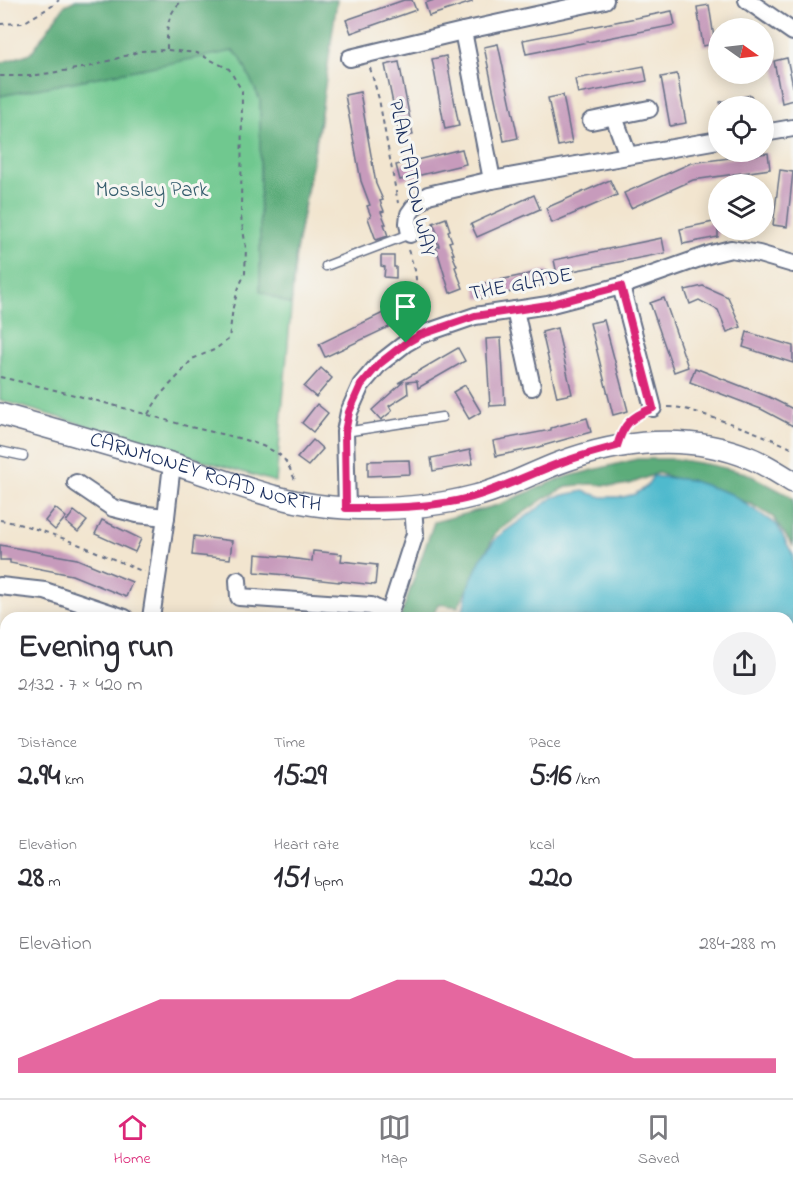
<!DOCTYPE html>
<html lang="en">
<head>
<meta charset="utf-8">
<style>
  :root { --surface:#fff; --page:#f2f2f3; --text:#2b2b33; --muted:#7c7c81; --line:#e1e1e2; --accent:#db2777 }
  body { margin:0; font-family:"Indie Flower",sans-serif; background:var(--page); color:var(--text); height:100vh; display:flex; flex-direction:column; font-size:22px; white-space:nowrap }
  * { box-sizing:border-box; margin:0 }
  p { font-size:20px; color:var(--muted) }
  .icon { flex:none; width:33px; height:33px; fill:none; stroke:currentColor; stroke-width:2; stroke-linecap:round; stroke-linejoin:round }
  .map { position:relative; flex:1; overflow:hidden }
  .drawer { position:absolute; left:0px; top:612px; width:794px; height:486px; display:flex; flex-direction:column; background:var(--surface); border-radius:18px 18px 0 0; box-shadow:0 3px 15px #0003 }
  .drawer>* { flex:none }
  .needle { width:39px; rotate:104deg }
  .buttons { position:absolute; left:708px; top:18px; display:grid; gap:12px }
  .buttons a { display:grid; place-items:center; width:66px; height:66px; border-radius:50%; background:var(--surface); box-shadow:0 3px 15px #0003; font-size:30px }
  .pin { position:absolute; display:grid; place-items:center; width:51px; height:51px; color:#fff; margin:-62px -26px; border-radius:50% 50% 50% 0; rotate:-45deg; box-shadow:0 0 6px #0007 }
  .pin .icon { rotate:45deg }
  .round { display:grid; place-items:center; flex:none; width:63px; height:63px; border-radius:32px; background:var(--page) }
  .headline { display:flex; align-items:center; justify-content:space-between; height:102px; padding:0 18px }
  h1 { font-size:33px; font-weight:700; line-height:45px }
  .figures { display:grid; grid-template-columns:repeat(3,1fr); gap:9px; height:102px; padding:6px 18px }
  .figures div { display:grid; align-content:center }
  .figures b { font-size:30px; font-weight:700 }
  .figures small { font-size:16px; font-weight:400 }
  .figures p { font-size:16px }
  .chart { height:168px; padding:12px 18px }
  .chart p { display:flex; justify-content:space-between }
  .chart svg { width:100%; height:108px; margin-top:6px; fill:var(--accent); opacity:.7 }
  .tab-bar { display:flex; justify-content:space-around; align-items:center; height:84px; border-top:2px solid var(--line); background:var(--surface); font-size:16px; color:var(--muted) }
  .tab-bar a { display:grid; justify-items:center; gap:3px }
  .tab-bar .selected { color:var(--accent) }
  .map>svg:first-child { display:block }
</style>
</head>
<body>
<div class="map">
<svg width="793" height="1098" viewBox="0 0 793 1098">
  <rect width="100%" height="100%" fill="#f6f6f2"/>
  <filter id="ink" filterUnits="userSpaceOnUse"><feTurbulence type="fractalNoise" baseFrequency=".0167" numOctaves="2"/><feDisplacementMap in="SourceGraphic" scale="12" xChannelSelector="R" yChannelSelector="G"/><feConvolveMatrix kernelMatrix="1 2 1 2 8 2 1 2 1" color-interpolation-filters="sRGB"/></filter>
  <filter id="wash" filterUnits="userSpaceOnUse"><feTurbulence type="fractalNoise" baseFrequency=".008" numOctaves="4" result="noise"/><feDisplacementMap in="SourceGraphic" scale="24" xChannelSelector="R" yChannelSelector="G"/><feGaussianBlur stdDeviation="1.35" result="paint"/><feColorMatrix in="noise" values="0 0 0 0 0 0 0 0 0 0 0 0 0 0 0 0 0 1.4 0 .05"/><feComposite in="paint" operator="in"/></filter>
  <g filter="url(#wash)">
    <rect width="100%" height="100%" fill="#f2e5cf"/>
    <path fill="#e4d3f2" d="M0,896L6,897V1092H183L182,1098H0Z"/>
    <path fill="#70c88f" stroke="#467c76" stroke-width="1.5" d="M321,0V116L296,251L276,482L0,400V67Z"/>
    <g fill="#5cac7a" stroke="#3c6e6c" stroke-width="1.5">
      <path d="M76,0H337L322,107L296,251L291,305L260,291V100L240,57L233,51L0,96V63L31,53L65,5Z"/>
      <path d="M637,459H675L711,465L746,473L788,495L793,500V546L773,517L751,504L658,473L630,484L616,486L591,484L569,486L545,498L496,532L458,607L438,604L432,618H400L434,522L498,505L562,478Z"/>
      <path d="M788,649L793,650V768H788Z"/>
      <path d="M793,1047V1089L786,1098H756L760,1092H788V1054Z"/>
    </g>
    <path fill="#50bacd" stroke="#367496" stroke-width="1.5" d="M653,476L690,480L731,494L777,525L793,555V644L788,640V618H461L469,584L482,557L497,537L554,497L583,491L602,497H623L635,494L646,487Z"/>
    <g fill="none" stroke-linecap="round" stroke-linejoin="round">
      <g stroke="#50bacd" stroke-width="24">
        <path d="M788,1059L793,1052"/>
        <path d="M756,1098L761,1092"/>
      </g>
    </g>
    <g id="blocks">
      <g fill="#c79bbc">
        <path d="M404,0H412L416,10L351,33L346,20Z"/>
        <path d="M434,0H472V2L429,16L425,3Z"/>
        <path d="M709,5L715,44L703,46L697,7Z"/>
        <path d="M672,11L675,25L526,54L523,40Z"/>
        <path d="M498,44L518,138L504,141L484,47Z"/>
        <path d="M446,56L459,126L445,129L432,59Z"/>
        <path d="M787,58L793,86V100L782,103L774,61Z"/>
        <path d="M399,62L413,135L400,137L385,65Z"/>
        <path d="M644,66L647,81L578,94L575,79Z"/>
        <path d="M677,74L686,123L670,126L661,77Z"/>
        <path d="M360,92L376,184L383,200L380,201L384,211L381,212L386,224H384L388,236L376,240L368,218L371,216L367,206L370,205L361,181L345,95Z"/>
        <path d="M563,95L572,143L558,146L548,98Z"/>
        <path d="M751,95L754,106H721L720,102Z"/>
        <path d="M462,149L466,164L400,180L396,165Z"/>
        <path d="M768,153L770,169L693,180L631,208L624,193L691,163Z"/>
        <path d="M780,170L793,172L787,227L773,225Z"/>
        <path d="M610,180L617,195L552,223L546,208Z"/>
        <path d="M534,195L540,209L477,237L471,224Z"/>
        <path d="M446,218L450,230L448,231L452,241L449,242L454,254H452L457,266L455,267L463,288L450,293L436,247L439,246L435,236L438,235L433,223Z"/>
        <path d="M718,221V237L683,244L680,229Z"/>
        <path d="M662,238L665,253L557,274L554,260Z"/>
        <path d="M381,256H394V267H396V278L384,277L385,267L381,266Z"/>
        <path d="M548,270L551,284L478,299L475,285Z"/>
        <path d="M703,286L728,297L741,327L727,332L718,310L699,300L690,304L685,290Z"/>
        <path d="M664,298L688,367L674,372L650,303Z"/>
        <path d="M383,313L389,327L325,357L319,344Z"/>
        <path d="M604,320L628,411L613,415L590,323Z"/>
        <path d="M557,328L572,394L557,397L542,332Z"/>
        <path d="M747,332L793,346V363L743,347Z"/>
        <path d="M501,338L505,405L490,406L486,339Z"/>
        <path d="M458,348L465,361L418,388L417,381L407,382L408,394L389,406L392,411L381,420L372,410L403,382L398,383Z"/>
        <path d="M321,368L332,378L316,397L304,387Z"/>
        <path d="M695,368L769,397L793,409V426L761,409L690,382Z"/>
        <path d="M465,385L481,412L469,419L453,392Z"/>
        <path d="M317,404L328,413L313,432L302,423Z"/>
        <path d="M587,418L591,432L535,448L496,456L493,441L551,430V428Z"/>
        <path d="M313,440L323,449L308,466L297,458Z"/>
        <path d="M470,450L473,464L433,471L431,458Z"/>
        <path d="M409,460L410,474L368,476V461Z"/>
        <path d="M55,508L66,517L55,530L45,521Z"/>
        <path d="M74,511L87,521L78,532L66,522Z"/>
        <path d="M102,520L141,539L135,552L95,534Z"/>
        <path d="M194,536L232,541L230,559L192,555Z"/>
        <path d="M0,545L77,559L132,582L126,597L72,575L10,563V560H0Z"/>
        <path d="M313,551L342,554L341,561L377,565L375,585L339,581V582L286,576V575L255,572L256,554L289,557V558L312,561Z"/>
      </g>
    </g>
  </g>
  <g filter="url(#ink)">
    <use href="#blocks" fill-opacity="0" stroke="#666f86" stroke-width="1.5"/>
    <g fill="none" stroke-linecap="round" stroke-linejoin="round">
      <g stroke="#666f86" stroke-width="11">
        <g id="service">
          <path d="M326,266L410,234"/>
          <path d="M345,432L442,417"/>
          <path d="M0,451L23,456"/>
          <path d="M788,1029L793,1022"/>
          <path d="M152,1092L153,1098"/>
          <path d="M8,1094L13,1092"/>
          <path d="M553,1098L556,1092"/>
          <path d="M732,1098L737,1092"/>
        </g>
      </g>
      <g stroke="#666f86" stroke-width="20">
        <g id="minor">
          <path d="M747,0L793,32"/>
          <path d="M463,31L492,180"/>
          <path d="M350,58L463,31L605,0"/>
          <path d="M614,117L628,155"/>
          <path d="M591,121L649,109"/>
          <path d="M764,133L793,128"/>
          <path d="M410,234L408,223L409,214L414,207L428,195L492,180L718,140"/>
          <path d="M621,286L653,408"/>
          <path d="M515,310L532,387"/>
          <path d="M76,483L113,508L137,514L166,517"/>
          <path d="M347,508L345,432L349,412L361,385L379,364L406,343L420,335L475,316L548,305L621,286L711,254L731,249L759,254L793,264"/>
          <path d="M238,580L239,597L371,606L390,615"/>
          <path d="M0,586L45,591L125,618"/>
          <path d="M151,618L166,517L172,464"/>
          <path d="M388,618L415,534L413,506"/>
          <path d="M0,882L6,883"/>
          <path d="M361,1092L364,1098"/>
          <path d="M415,1098H424"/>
        </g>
      </g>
      <g stroke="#666f86" stroke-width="24">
        <g id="tertiary">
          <path id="s1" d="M0,414C57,430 113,446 170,463C229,481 281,505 345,508C388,510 433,507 475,496C504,489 532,473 559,463C620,440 689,433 750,458C765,464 779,473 793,482"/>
        </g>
      </g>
      <g stroke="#666f86" stroke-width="2" stroke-dasharray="4.5 4.5" stroke-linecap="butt">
        <path d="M0,24L23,23L52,6L59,0"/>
        <path d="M167,49C167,29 166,14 183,0"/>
        <path d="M370,68L379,99L398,203"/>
        <path d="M0,76H31L89,67L141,51L167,50L197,53L229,69L242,91L241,217L246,248L245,273L239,287L233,307L229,339L214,350L192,359L179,375L161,394L148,414"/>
        <path d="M408,250L415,270L418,297L411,323"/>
        <path d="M0,377C62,391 122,407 183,425C215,434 251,437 280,455C287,460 292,474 296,482"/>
        <path d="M668,407C684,407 699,413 714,418C742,427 767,436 793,449"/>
        <path d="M624,427L636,415L640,413"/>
        <path d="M0,520C49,529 98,553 144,572"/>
        <path d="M0,648L6,650"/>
        <path d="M0,692L6,696"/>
        <path d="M0,783L6,785"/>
        <path d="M788,913L793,910"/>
        <path d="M663,1092L675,1096L677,1092"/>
        <path d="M704,1092L716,1098"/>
        <path d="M64,1098L77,1092"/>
        <path d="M648,1098L652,1092"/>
        <path d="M656,1098L659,1092"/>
      </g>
      <use href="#service" stroke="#fff" stroke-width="8"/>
      <use href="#minor" stroke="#fff" stroke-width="16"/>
      <use href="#tertiary" stroke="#fff" stroke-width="21"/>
    </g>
  </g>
  <g fill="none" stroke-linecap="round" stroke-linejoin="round" filter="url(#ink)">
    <g stroke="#fff" stroke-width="12">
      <path id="route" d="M621,286L653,408C631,417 624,423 617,446C598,451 579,456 560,463C533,473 506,486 479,495C440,508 387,508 346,508L345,432L349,412L361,385L379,364L406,343L420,335L475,316L548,305Z"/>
    </g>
    <use href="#route" stroke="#db2777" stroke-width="8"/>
  </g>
  <g text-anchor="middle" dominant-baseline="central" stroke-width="6" stroke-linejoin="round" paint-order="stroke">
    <g font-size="21" fill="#1b2f5e" stroke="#f6f6f2">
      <text transform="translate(411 178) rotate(78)">PLANTATION WAY</text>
      <text transform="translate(521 285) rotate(-11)">THE GLADE</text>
      <text stroke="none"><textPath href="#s1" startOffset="214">CARNMONEY ROAD NORTH</textPath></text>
    </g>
    <g font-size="21" fill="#355d6d" stroke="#f6f6f2">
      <text x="152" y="191">Mossley Park</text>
    </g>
  </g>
</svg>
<div class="buttons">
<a><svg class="needle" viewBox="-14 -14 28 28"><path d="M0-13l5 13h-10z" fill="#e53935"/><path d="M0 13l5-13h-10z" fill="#7c7c81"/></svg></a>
<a><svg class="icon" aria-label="locate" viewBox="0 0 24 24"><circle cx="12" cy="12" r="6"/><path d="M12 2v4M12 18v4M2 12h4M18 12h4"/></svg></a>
<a><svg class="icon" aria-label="layers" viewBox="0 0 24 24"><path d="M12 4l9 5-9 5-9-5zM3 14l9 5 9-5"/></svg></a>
</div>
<div class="pin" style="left:406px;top:343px;background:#1e9e55"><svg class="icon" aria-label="arrive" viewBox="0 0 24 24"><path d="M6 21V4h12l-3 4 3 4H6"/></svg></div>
<section class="drawer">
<div class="headline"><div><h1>Evening run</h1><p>21:32 · 7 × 420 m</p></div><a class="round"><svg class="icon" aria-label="share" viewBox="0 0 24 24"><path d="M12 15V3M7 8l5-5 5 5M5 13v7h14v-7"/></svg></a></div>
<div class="figures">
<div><p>Distance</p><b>2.94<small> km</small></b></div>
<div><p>Time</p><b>15:29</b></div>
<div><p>Pace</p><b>5:16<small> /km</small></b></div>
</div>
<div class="figures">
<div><p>Elevation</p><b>28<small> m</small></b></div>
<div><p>Heart rate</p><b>151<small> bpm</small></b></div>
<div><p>kcal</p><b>220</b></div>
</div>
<div class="chart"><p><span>Elevation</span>284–288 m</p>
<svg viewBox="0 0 160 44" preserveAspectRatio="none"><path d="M0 44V38L10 30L20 22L30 14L40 14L50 14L60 14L70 14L80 6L90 6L100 14L110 22L120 30L130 38L140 38L150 38L160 38V44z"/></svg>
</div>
</section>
</div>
<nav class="tab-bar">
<a class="selected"><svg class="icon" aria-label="home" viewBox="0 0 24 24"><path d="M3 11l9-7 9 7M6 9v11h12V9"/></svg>Home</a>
<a><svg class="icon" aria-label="map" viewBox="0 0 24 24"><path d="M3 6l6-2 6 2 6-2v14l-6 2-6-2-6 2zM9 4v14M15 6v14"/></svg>Map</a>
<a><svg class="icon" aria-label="saved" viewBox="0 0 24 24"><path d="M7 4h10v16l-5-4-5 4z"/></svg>Saved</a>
</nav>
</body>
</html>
